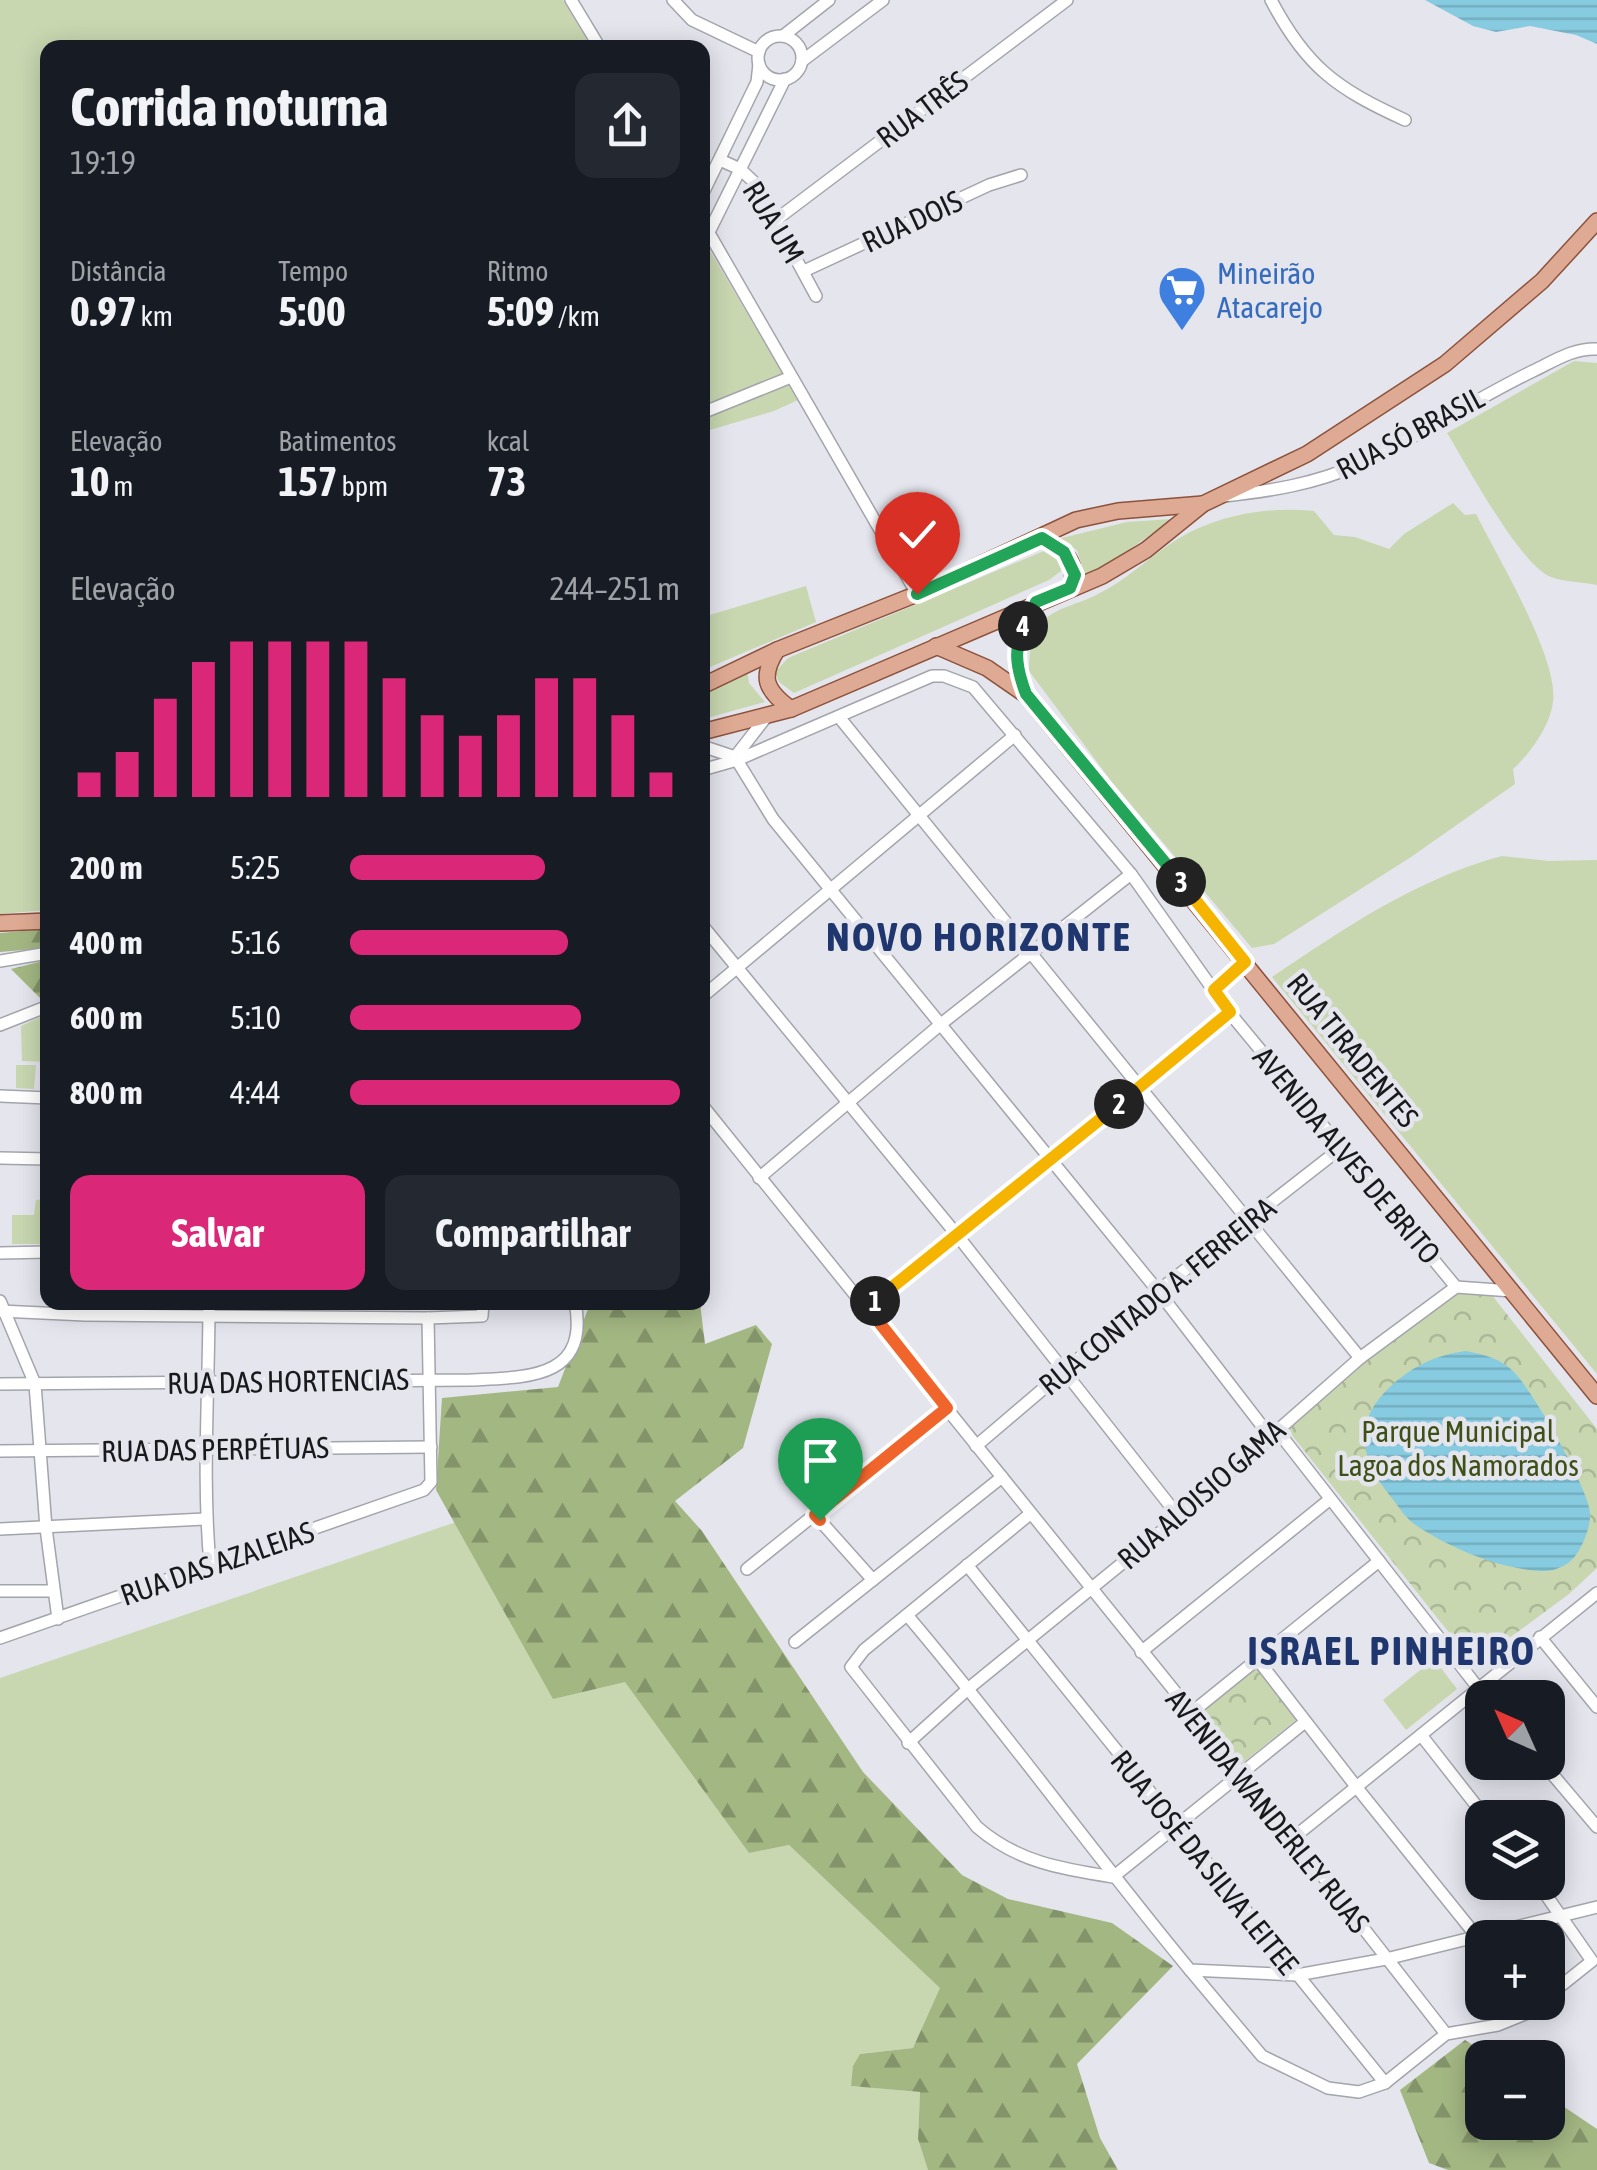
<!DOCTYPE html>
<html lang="pt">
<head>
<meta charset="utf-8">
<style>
  :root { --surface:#171b24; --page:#242831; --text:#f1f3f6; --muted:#9ea1a6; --accent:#db2777 }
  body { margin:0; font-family:"Asap Condensed",sans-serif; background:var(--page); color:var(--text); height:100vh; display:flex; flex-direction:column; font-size:38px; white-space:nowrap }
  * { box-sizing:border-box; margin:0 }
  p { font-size:32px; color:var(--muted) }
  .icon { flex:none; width:55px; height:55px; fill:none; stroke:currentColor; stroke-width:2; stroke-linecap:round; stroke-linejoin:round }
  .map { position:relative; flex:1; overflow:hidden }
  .panel { position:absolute; left:40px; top:40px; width:670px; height:1270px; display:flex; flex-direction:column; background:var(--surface); border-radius:20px; box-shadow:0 5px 25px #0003 }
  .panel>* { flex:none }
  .needle { width:65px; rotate:315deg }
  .fabs { position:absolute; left:1465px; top:1680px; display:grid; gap:20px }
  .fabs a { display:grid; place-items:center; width:100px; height:100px; border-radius:20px; background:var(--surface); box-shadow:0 5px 25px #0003; font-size:50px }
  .pin { position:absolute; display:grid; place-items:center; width:85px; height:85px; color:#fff; margin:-102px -42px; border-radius:50% 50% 50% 0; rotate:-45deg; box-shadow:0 0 10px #0007 }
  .pin .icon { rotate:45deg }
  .km { position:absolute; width:50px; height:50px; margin:-25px; border-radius:50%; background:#222; color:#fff; font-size:28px; line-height:50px; text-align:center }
  .round { display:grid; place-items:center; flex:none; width:105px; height:105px; border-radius:20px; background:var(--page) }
  .head { display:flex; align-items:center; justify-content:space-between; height:170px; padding:0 30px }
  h1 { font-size:55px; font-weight:700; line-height:75px }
  .metrics { display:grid; grid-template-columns:repeat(3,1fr); gap:15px; height:170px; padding:10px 30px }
  .metrics div { display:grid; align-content:center }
  .metrics b { font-size:42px; font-weight:700 }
  .metrics small { font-size:28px; font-weight:400 }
  .metrics p { font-size:28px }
  .chart { height:280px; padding:20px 30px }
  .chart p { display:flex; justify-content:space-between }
  .chart svg { width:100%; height:180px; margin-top:10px; stroke:var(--accent); stroke-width:6 }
  .primary-button { display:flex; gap:20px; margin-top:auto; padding:20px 30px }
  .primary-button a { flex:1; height:115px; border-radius:20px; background:var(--accent); color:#fff; font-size:40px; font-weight:700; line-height:115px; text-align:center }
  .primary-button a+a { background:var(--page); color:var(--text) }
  ul { padding:0 30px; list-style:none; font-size:32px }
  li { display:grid; grid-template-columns:160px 120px 1fr; align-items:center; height:75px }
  li i { height:25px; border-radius:12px; background:var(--accent) }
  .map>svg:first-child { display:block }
</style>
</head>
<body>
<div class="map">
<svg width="1597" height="2170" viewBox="0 0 1597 2170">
  <defs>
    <pattern id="forest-firs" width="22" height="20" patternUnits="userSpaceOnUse" patternTransform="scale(2.5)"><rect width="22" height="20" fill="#a3b783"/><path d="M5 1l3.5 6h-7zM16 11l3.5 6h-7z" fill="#84946a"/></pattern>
    <pattern id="park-crowns" width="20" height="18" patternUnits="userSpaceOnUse" patternTransform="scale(2.5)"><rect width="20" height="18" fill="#c8d7b0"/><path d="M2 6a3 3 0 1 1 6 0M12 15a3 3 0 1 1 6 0" fill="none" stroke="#abb897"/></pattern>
    <pattern id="water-rules" width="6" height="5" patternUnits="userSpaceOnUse" patternTransform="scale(2.5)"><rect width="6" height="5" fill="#87cbe1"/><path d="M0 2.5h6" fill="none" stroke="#74aec0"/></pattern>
  </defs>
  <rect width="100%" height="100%" fill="#e4e5ed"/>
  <g fill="#c8d7b0">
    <path d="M0,0H563L591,47L48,48L47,910L0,914Z"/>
    <path d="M702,237L798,400L774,411L703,432Z"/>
    <path d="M1574,361L1597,363V585C1583,582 1565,582 1551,577C1519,564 1467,465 1447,433Z"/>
    <path d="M1453,503L1465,515L1476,514C1497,556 1559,659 1553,702C1550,726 1530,754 1513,769L1515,784L1411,857L1274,944L1252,948L1112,782L1029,671C1030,653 1029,635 1043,621C1055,608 1082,603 1098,594C1129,579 1152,554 1181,537C1219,515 1270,506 1314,511L1334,535L1355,537L1389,549L1404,534Z"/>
    <path d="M1172,519L1115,560L1085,575L1077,550L1058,539L1127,522Z"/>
    <path d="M1044,551L1060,562L1061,571L1049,580L794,693L779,682L775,672L788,658Z"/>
    <path d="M806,586L816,622L703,670V617Z"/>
    <path d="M747,669L749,683L765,702L703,719L702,692Z"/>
    <path d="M1502,856L1549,861L1597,860V1374L1272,977C1345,928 1416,879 1502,856Z"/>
    <path d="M47,1014V1062L22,1061L21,1026Z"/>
    <path d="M16,1065H36L34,1089L16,1088Z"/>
    <path d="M47,1199V1244H12V1215H34L36,1200Z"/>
    <path d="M456,1522L466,1542L625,1681L749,1853L789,1845L941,1988L913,2048L860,2054L852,2086L920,2092L918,2139L928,2170H0V1678Z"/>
    <path d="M1434,1659L1457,1689L1406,1730L1383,1700Z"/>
  </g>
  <g fill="url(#forest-firs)">
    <path d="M47,929V948L0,952V933Z"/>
    <path d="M47,960V994L42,1000L11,969Z"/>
    <path d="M585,1303H700L705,1344L756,1325L772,1344L743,1448L675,1501L702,1531L863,1772L962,1875L1008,1899L1112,1923L1173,1966L1077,2064L1100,2138L1118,2170H928L918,2139L920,2092L851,2086L853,2066L860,2054L913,2048L940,1988L789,1845L749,1853L625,1682L553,1699L436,1490L442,1398L558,1387L588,1309Z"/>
    <path d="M1465,2040L1491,2057L1482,2058V2122H1548V2096L1597,2129V2170H1448L1429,2163L1400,2090Z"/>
  </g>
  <g fill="url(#park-crowns)">
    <path d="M1453,1294H1491L1597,1429V1568L1569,1594L1474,1664L1287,1429L1393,1338Z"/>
    <path d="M1255,1666L1298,1718L1239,1766L1198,1712Z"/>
  </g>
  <g fill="url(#water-rules)">
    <path d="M1425,0H1597V44L1576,35L1530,26L1496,32L1473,26Z"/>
    <path d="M1466,1351C1485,1355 1500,1358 1514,1372C1532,1390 1588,1487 1590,1512C1591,1525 1584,1544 1576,1555C1569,1565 1556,1571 1544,1571C1502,1570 1452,1549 1417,1526C1406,1519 1399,1507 1391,1497C1360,1459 1351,1422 1392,1385C1415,1365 1436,1355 1466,1351Z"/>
  </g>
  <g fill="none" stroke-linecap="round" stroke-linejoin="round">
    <g stroke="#a4a4ac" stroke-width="14">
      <g id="minor">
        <path d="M571,0L600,48"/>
        <path d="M673,0L692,20L759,52"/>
        <path d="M1271,0C1306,67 1337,89 1405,120"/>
        <path d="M783,36L829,0"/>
        <circle cx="780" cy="58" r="22"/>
        <path d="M802,61L883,0"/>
        <path d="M720,160L740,169L755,183L816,296"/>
        <path d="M702,195L757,82L759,64"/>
        <path d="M777,219L1067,0"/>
        <path d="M702,221L917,594"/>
        <path d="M709,232L785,79"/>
        <path d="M804,271L989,185L1021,175"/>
        <path d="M702,413L791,377"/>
        <path d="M1224,496C1270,491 1315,484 1357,465C1417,438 1473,400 1533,371C1554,361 1573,348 1597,349"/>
        <path d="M839,717L1360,1358"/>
        <path d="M702,746L735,757L773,819L1158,1291L1269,1435"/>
        <path d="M735,757L767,716"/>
        <path d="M702,770L737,760L932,676H944L973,687L1131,874L1229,1012L1456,1287"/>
        <path d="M702,925L957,1235L1179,1517"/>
        <path d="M0,961L48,953"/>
        <path d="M1214,990L1245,962"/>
        <path d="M702,997L1015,735"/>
        <path d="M0,1025L48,1006"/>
        <path d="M0,1096L48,1098"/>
        <path d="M702,1105L1293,1838L1446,2034"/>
        <path d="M0,1158L48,1159"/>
        <path d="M759,1178L941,1024L1131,874"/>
        <path d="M0,1253L48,1252"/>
        <path d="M0,1301L35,1384L46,1528L58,1619"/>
        <path d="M209,1302C209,1390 202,1477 210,1564"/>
        <path d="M867,1307L1229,1012"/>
        <path d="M0,1311L85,1315L428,1318L482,1316L483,1302"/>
        <path d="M0,1384L470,1380C526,1377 590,1380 575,1302"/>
        <path d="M1276,1429L1486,1698"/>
        <path d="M976,1446L1158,1291L1341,1148"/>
        <path d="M0,1451L431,1447"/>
        <path d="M1030,1514L864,1650L851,1667L977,1827C1017,1862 1062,1869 1113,1877L1305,1722"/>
        <path d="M815,1515L873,1580"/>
        <path d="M0,1529L205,1519"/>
        <path d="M967,1565L1385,2083"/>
        <path d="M747,1569L947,1408"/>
        <path d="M0,1591H53"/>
        <path d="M907,1615C1005,1730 1093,1853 1190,1970L1297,1975L1386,1959L1597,1907"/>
        <path d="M1540,1637L1597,1707"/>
        <path d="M0,1638L424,1490L431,1482L428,1318"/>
        <path d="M795,1642L1002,1477"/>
        <path d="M1141,1652L1329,1500"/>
        <path d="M1258,1660L1358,1789L1482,1943"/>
        <path d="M1191,1713L1379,1561"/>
        <path d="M1421,1735L1486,1818"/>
        <path d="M908,1743L969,1688L1179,1517L1360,1358L1456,1287L1512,1291"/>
        <path d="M1542,1762L1597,1827"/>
        <path d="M1293,1838L1597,1593"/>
        <path d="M1537,1882L1592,1961L1548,1996"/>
        <path d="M1190,1970L1262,2056L1328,2088L1359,2092L1385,2083L1446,2034L1498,2025L1530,2012L1540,2002"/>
      </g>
    </g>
    <g stroke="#8c523c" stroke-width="18">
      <g id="major">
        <path d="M1042,538C1065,548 1080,564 1070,588"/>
        <path d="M936,646L987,668L1026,695L1597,1396"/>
        <path d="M777,650C760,677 765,690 791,709"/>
        <path d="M702,686L777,650L917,594L1076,520L1118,511L1203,504"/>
        <path d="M1026,695C1012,654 1015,639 1036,602"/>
        <path d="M702,732L791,709L1102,576L1146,550L1203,504L1307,454L1445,364L1542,281L1597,221"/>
        <path d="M0,923L48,921"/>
      </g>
    </g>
    <use href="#minor" stroke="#fff" stroke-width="11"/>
    <use href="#major" stroke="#dfaa94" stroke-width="15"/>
  </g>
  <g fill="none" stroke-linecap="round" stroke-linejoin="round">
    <g stroke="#fff" stroke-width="20">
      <path id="split-1" d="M820,1520L815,1515L947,1408L867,1307L875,1301"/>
    </g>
    <g stroke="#fff" stroke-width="20">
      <path id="split-2" d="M875,1301L1119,1104"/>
    </g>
    <g stroke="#fff" stroke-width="20">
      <path id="split-3" d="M1119,1104L1230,1012L1214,990L1245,962L1181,882"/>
    </g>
    <g stroke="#fff" stroke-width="20">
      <path id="split-4" d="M1023,626C1013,651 1017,670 1026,694L1181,882"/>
    </g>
    <g stroke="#fff" stroke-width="20">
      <path id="split-5" d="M917,594L1042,538L1064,552L1075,575L1070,588L1036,602L1023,626"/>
    </g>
    <use href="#split-1" stroke="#f0652b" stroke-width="12"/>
    <use href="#split-2" stroke="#f5b400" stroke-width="12"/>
    <use href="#split-3" stroke="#f5b400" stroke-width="12"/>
    <use href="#split-4" stroke="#22a559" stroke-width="12"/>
    <use href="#split-5" stroke="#22a559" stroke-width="12"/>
  </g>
  <defs>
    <g id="supermarket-pin" transform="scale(2.5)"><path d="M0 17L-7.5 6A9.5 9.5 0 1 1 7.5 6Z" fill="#3f7fe0" stroke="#e4e5ed"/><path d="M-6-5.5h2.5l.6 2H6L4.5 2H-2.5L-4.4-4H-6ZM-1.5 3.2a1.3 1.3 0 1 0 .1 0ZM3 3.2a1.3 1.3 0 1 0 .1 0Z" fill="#fff"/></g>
  </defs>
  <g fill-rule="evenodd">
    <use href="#supermarket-pin" x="1182" y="290"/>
  </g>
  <g text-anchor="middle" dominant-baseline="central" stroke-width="9" stroke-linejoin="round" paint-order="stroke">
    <g font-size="30" fill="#19191c" stroke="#e4e5ed">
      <text transform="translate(922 109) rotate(-37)">RUA TRÊS</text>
      <text transform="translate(912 221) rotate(-25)">RUA DOIS</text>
      <text transform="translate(774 222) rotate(59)">RUA UM</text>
      <text transform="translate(1410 433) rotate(-28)">RUA SÓ BRASIL</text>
      <text transform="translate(1353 1050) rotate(51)">RUA TIRADENTES</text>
      <text transform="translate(1347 1155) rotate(50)">AVENIDA ALVES DE BRITO</text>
      <text transform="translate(1157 1296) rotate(-39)">RUA CONTADO A. FERREIRA</text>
      <text transform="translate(288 1381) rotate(-1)">RUA DAS HORTENCIAS</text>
      <text transform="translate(215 1449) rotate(-1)">RUA DAS PERPÉTUAS</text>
      <text transform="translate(1201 1494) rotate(-41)">RUA ALOISIO GAMA</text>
      <text transform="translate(217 1563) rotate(-19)">RUA DAS AZALEIAS</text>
      <text transform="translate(1268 1811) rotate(51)">AVENIDA WANDERLEY RUAS</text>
      <text transform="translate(1205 1862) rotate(51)">RUA JOSÉ DA SILVA LEITEE</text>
    </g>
    <g font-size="30" fill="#366cbe" stroke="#e4e5ed" text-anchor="start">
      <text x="1217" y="273">Mineirão<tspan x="1217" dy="34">Atacarejo</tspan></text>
    </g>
    <g font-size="30" fill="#3e5017" stroke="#e4e5ed">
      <text x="1458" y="1431">Parque Municipal<tspan x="1458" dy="34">Lagoa dos Namorados</tspan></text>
    </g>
    <g font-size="40" font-weight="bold" letter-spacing="2.5" fill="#1f376e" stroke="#e4e5ed">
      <text x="979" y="936">NOVO HORIZONTE</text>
      <text x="1392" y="1650">ISRAEL PINHEIRO</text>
    </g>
  </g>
</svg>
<div class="fabs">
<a><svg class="needle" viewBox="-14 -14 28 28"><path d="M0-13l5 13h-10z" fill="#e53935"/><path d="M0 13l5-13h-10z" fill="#9ea1a6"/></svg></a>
<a><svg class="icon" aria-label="layers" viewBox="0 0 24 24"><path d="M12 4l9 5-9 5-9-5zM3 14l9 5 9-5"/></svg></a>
<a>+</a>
<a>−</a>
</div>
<div class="pin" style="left:820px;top:1520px;background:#1e9e55"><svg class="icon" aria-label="arrive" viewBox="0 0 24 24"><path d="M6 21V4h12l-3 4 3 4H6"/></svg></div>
<div class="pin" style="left:917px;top:594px;background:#d93025"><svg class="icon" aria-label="check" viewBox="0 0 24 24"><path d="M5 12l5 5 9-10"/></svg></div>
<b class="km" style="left:875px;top:1301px">1</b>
<b class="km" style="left:1119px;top:1104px">2</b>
<b class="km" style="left:1181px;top:882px">3</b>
<b class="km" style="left:1023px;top:626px">4</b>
<section class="panel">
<div class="head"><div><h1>Corrida noturna</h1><p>19:19</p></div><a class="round"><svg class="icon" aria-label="share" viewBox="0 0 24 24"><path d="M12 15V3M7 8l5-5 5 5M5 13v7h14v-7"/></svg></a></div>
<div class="metrics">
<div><p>Distância</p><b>0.97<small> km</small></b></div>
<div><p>Tempo</p><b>5:00</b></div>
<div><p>Ritmo</p><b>5:09<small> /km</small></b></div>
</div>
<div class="metrics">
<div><p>Elevação</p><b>10<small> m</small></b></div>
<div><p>Batimentos</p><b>157<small> bpm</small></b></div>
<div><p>kcal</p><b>73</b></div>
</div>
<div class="chart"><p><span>Elevação</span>244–251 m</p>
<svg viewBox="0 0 160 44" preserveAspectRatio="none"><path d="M5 44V38M15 44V33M25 44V20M35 44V11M45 44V6M55 44V6M65 44V6M75 44V6M85 44V15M95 44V24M105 44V29M115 44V24M125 44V15M135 44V15M145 44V24M155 44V38"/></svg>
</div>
<ul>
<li><b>200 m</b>5:25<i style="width:59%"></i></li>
<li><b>400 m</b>5:16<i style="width:66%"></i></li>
<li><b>600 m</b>5:10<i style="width:70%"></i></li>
<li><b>800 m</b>4:44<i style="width:100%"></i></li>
</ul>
<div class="primary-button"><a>Salvar</a><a>Compartilhar</a></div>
</section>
</div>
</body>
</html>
